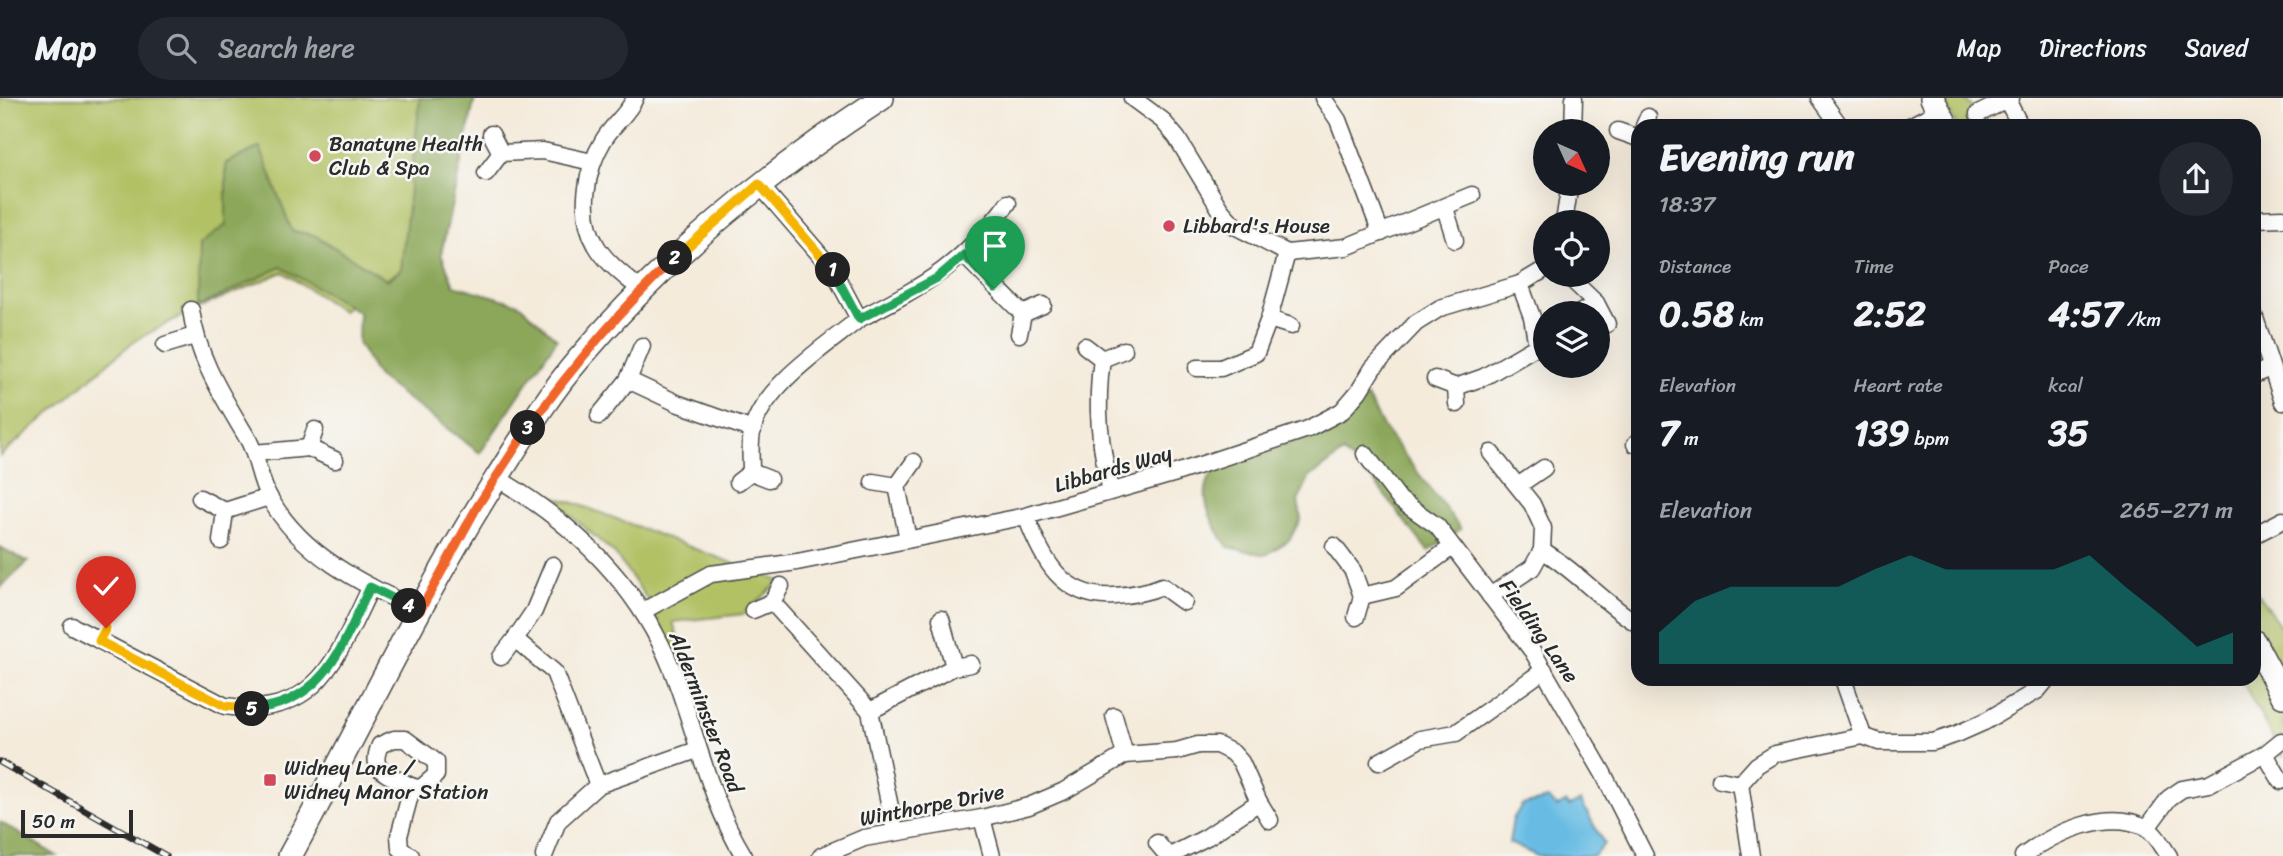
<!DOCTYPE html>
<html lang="en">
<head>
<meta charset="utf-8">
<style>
  :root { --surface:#171b24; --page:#242831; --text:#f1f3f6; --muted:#9ea1a6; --line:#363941; --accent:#0f766e }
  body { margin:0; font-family:Sriracha,sans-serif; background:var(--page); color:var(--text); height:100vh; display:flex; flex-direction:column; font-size:26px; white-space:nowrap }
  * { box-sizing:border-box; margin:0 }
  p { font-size:23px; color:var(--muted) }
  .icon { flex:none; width:38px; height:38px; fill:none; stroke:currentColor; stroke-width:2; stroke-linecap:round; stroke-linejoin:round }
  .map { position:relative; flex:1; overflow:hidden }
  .sheet { position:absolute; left:1631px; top:21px; width:630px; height:567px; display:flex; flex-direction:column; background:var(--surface); border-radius:21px; box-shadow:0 7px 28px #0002 }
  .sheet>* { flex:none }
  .needle { width:46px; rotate:135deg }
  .tools { position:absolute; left:1533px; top:21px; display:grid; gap:14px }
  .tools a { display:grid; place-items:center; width:77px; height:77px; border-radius:50%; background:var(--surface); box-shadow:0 7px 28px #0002; font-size:35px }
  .scale { position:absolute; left:21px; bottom:18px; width:112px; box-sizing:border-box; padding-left:7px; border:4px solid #2b2b2b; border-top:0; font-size:19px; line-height:24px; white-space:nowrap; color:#2b2b2b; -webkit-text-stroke:5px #f6f6f2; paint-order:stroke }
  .pin { position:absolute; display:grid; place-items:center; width:60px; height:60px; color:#fff; margin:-72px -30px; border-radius:50% 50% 50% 0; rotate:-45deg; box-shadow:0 0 7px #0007 }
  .pin .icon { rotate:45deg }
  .km { position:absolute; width:35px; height:35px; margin:-18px; border-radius:50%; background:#222; color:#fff; font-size:19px; line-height:35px; text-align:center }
  .round { display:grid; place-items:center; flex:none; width:74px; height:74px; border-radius:37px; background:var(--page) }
  .head { display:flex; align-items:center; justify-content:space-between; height:119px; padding:0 28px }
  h1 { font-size:38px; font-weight:800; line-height:52px }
  .stats { display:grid; grid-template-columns:repeat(3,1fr); gap:10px; height:119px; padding:7px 28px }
  .stats div { display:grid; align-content:center }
  .stats b { font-size:35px; font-weight:800 }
  .stats small { font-size:19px; font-weight:400 }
  .stats p { font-size:19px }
  .chart { height:196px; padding:14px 28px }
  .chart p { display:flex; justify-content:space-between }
  .chart svg { width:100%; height:126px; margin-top:7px; fill:var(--accent); opacity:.7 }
  header { display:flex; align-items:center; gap:42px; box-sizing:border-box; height:98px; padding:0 35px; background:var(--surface); border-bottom:2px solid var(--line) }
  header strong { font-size:33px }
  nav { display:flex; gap:38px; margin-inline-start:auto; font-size:24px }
  .search { width:490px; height:63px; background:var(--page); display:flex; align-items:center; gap:18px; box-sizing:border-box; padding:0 24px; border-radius:38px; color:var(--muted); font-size:26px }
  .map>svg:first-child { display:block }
</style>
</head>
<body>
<header>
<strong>Map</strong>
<div class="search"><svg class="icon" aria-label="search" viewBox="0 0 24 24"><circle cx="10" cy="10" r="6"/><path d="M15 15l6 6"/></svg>Search here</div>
<nav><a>Map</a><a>Directions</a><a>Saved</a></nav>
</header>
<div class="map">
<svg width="2283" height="758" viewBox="0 0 2283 758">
  <rect width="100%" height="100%" fill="#f6f6f2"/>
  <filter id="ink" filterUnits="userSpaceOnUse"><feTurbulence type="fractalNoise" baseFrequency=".0143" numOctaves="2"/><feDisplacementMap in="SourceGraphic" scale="14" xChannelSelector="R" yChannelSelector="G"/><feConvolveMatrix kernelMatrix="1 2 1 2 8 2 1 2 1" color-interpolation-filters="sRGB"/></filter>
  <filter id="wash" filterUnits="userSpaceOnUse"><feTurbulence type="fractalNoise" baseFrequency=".00686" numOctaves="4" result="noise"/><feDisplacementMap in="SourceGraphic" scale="28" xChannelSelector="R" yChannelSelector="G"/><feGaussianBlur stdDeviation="1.57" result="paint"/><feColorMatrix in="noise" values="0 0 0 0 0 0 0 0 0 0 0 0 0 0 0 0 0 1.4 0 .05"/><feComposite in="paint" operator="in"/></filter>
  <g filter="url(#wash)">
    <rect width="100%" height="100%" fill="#f4ebdb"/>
    <g fill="#b1c164" stroke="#6e7648" stroke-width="2">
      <path d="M0,0H464L432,149L342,213L283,174L191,213L134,243L0,358Z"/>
      <path d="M1941,0H1964L1978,16L1981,28H1957Z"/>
      <path d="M546,396L577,406L780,483L744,516L673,524L688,571L681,567L645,498L615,456Z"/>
      <path d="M2254,491L2283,532V579L2254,530Z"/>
      <path d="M2254,562L2283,617V659L2241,581H2254Z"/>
    </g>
    <g fill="#8ca75a" stroke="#5c6942" stroke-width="2">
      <path d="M420,0H475L441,156L454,187L519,206L557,241L480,355L377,278L358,245L359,214L281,169L198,209L199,147L226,127V65L260,49L292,133L314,137L387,182L401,172Z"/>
      <path d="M1367,299L1383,329L1461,431L1428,453L1369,377L1343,355L1309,380L1298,403L1301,421L1289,442L1266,457L1228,449C1210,423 1193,392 1219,368C1264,351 1336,335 1367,299Z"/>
      <path d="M0,449L28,464L0,490Z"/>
      <path d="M0,724L57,758H0Z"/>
    </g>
    <path fill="#67bce3" stroke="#497487" stroke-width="2" d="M1548,701L1557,709L1565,704L1569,708L1581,703L1604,746L1594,758H1537L1509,745L1513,721L1522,707Z"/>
  </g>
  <g filter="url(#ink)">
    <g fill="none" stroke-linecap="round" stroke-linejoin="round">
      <g stroke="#494845" stroke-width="19">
        <g id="street">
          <path d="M635,0C628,16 612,27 603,43C586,71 578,117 596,147C606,165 626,179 641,192"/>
          <path d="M1132,0L1162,22L1177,40L1220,111L1235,128L1287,155L1346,149L1472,97"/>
          <path d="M1323,0L1338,22L1381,135"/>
          <path d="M1820,0L1840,28"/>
          <path d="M2011,0L2007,2L2020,27"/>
          <path d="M1978,16L2007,2"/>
          <path d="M1644,28L1648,19"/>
          <path d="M1910,28L1931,17L1936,8"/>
          <path d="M1573,33L1574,0"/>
          <path d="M1618,33L1638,40"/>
          <path d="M491,36L501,55"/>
          <path d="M486,75L501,55L543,53L592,64"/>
          <path d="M1445,110L1455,142"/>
          <path d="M2254,121L2283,120"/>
          <path d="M1564,124L1570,86"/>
          <path d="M964,157L1023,216L1019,236"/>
          <path d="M1567,177L1596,205L1607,226"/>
          <path d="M191,212C198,263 224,300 249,343C258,361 259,381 269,399C302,458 361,485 420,513"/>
          <path d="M1580,215L1596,205"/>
          <path d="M1023,216L1043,207"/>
          <path d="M2254,217L2283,304"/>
          <path d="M859,221C928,185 961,168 1008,105"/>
          <path d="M1269,221L1291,228"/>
          <path d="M165,247L194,238"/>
          <path d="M1085,248L1102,261"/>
          <path d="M1197,270H1221L1256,255L1269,221L1287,155"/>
          <path d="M2254,277L2270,270"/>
          <path d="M1435,281L1456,289"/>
          <path d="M628,282L642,248"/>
          <path d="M1457,306L1456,289L1484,279L1537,248L1532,219L1520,186"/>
          <path d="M599,318L628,282L679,306L753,332"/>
          <path d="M1635,346L1638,344"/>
          <path d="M309,350L315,332"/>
          <path d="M254,355L309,350L335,362"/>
          <path d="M1491,355L1532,406L1543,430L1542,452"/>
          <path d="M1365,356L1400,402L1437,428L1533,554L1603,675L1645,758"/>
          <path d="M751,374L769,381"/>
          <path d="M497,380C573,425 637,485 671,569C696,632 708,700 744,758"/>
          <path d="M738,384L751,374C751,360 749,344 753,330C765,287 826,248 859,221L833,172L759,86"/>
          <path d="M873,384L897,388"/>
          <path d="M1519,387L1544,370"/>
          <path d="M1111,393C1100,348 1095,308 1102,261L1124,252"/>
          <path d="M200,400L225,413"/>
          <path d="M1026,418C1042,461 1062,501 1114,498C1131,497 1146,495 1162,488L1184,504"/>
          <path d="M2254,437L2283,422"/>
          <path d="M908,441L897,388L914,364"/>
          <path d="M221,443L225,413L269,399"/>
          <path d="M1334,448L1353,473L1362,498L1396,490L1452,449"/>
          <path d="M553,467L534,513L515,541L554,574L598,687"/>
          <path d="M1490,498L1532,470L1542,452C1577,473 1603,505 1638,526"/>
          <path d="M772,504L781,488"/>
          <path d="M753,512L772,504L870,613"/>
          <path d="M643,513L711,476L797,464L1026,418L1176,375L1308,331L1342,313L1359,293L1373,270L1416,225L1440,210L1520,186L1545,171"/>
          <path d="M1356,519L1362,498"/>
          <path d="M72,528L225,608C318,622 336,560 371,489"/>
          <path d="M501,559L515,541"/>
          <path d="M954,569L971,566"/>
          <path d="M1843,581L1863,638"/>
          <path d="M1114,618L1125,657"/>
          <path d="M405,641L436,664V677L421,690C412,690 409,687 401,683C382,674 370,670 380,647L394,641Z"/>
          <path d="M2265,656L2281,643"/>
          <path d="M1379,664L1420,641L1456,635L1544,572"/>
          <path d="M1720,682L1740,686"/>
          <path d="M1259,704L1270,722"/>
          <path d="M982,720L992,758"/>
          <path d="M2147,730L2169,700L2182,691L2209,686L2265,656L2281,683"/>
          <path d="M895,733L870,613L954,569L941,521"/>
          <path d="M1157,745L1168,758"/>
          <path d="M411,758L400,750L399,738L412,690"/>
          <path d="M544,758L558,723L598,687L697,652"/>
          <path d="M821,758L864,740L982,720L1029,708L1064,693L1125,657L1177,653L1198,647H1217L1233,655L1241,664L1259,704L1207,739L1170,758"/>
          <path d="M1751,758L1740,686L1757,667L1775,656L1863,638L1879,644H1933L1957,636L1984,624L2038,592L2047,581"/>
          <path d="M2023,758C2053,735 2108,710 2145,729C2156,735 2162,748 2169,758"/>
        </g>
      </g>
      <g stroke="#494845" stroke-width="26">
        <g id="secondary">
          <path d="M1932,0L1947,28"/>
          <path d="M2254,544L2283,598"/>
          <path d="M290,758C359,632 420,500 498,378C523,339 548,297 579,261C665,159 770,73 882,0"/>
        </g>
      </g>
      <use href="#street" stroke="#fff" stroke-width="16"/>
      <use href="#secondary" stroke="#fff" stroke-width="23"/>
      <g stroke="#2b2b2b" stroke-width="7">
        <path id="rail" d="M0,664L166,758"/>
      </g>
      <use href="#rail" stroke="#f6f6f2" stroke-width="4.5" stroke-dasharray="13" stroke-linecap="butt"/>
    </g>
  </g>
  <g fill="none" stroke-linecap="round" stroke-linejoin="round" filter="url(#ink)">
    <g stroke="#fff" stroke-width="14">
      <path id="split-1" d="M833,172L859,221L937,180L964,157L995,190"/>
    </g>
    <g stroke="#fff" stroke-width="14">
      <path id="split-2" d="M675,160L759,86L833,172"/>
    </g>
    <g stroke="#fff" stroke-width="14">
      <path id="split-3" d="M528,330C573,268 620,212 675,160"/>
    </g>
    <g stroke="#fff" stroke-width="14">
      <path id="split-4" d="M409,508L420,513L477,409L528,330"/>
    </g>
    <g stroke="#fff" stroke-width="14">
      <path id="split-5" d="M252,611C325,606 343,546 370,489L409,508"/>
    </g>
    <g stroke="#fff" stroke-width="14">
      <path id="split-6" d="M106,530L99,543L225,608L252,611"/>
    </g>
    <use href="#split-1" stroke="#22a559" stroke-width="9"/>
    <use href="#split-2" stroke="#f5b400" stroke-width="9"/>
    <use href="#split-3" stroke="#f0652b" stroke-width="9"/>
    <use href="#split-4" stroke="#f0652b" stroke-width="9"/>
    <use href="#split-5" stroke="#22a559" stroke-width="9"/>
    <use href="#split-6" stroke="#f5b400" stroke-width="9"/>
  </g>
  <g fill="#d1495b" stroke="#f6f6f2" stroke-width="2.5">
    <circle cx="315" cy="58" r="7"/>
    <circle cx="1169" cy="128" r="7"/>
    <rect x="263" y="675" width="14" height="14" rx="3.5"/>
  </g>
  <g text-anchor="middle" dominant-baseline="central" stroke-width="5" stroke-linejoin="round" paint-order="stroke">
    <g font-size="21" fill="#2b2b2b" stroke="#f6f6f2" text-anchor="start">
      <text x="329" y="46">Banatyne Health<tspan x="329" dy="24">Club &amp; Spa</tspan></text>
      <text x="1183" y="128">Libbard's House</text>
      <text x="284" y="670">Widney Lane /<tspan x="284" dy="24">Widney Manor Station</tspan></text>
    </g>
    <g font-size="21" fill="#2b2b2b" stroke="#f6f6f2">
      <text transform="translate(1113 371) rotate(-16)">Libbards Way</text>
      <text transform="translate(1539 533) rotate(55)">Fielding Lane</text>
      <text transform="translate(706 614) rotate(69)">Alderminster Road</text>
      <text transform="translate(932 707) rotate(-11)">Winthorpe Drive</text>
    </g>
  </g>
</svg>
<div class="tools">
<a><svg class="needle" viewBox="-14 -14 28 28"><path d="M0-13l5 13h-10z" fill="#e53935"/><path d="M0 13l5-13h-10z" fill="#9ea1a6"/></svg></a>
<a><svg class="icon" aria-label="locate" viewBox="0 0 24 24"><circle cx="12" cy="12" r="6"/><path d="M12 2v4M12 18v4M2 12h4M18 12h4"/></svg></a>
<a><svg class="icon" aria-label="layers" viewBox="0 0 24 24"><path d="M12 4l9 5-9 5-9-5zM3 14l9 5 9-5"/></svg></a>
</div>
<div class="scale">50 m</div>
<div class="pin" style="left:995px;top:190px;background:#1e9e55"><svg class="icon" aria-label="arrive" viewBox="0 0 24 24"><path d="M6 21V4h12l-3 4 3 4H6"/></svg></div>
<div class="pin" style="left:106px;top:530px;background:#d93025"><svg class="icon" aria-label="check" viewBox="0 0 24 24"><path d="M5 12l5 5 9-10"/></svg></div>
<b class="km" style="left:833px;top:172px">1</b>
<b class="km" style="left:675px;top:160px">2</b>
<b class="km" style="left:528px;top:330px">3</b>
<b class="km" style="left:409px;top:508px">4</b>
<b class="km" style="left:252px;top:611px">5</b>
<section class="sheet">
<div class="head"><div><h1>Evening run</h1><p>18:37</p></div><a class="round"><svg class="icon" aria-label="share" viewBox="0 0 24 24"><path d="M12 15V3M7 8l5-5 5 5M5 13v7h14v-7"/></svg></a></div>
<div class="stats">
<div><p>Distance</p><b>0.58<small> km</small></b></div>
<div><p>Time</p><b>2:52</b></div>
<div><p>Pace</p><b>4:57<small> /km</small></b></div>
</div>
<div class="stats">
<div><p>Elevation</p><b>7<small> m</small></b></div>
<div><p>Heart rate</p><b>139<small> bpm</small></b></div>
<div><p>kcal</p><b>35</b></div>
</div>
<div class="chart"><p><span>Elevation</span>265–271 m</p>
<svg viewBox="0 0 160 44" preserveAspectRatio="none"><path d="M0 44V33L10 22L20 17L30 17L40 17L50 17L60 11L70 6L80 11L90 11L100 11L110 11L120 6L130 17L140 27L150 38L160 33V44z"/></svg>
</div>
</section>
</div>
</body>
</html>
